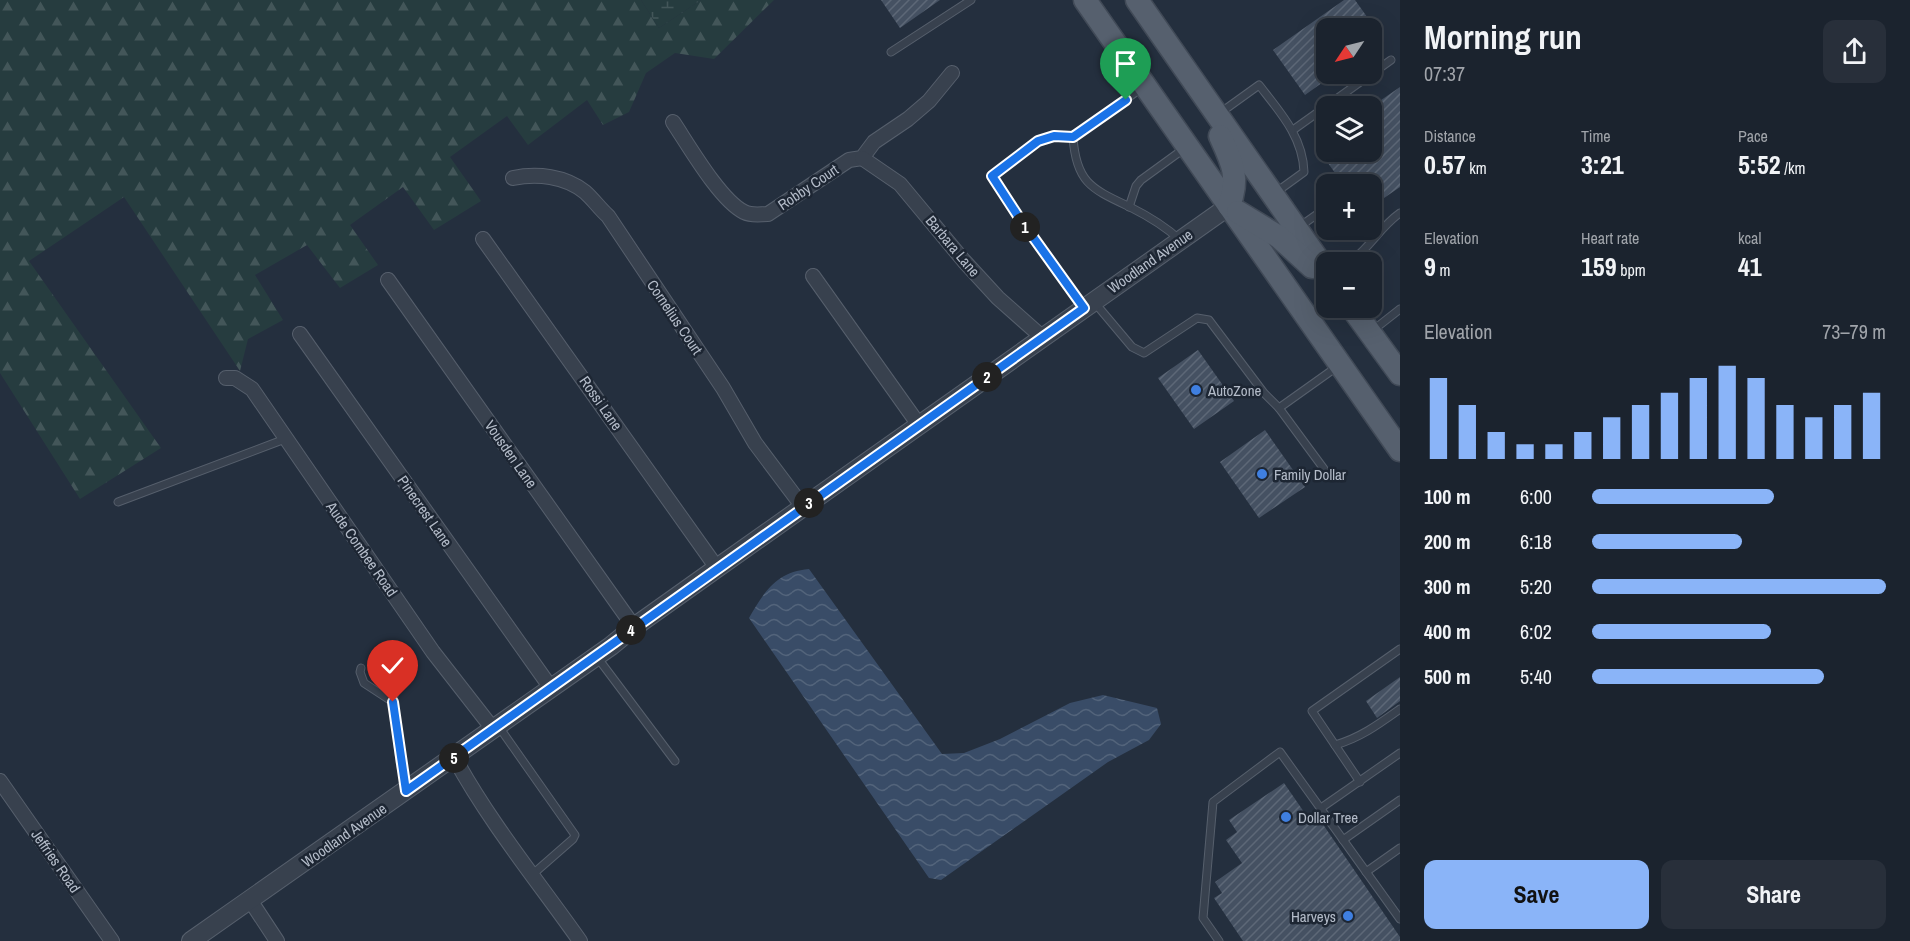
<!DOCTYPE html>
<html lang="en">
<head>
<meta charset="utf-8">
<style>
  :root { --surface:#1b232e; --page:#282f3a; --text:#f1f3f6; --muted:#a0a4aa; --line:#39404a; --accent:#8ab4f8 }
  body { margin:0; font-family:"Archivo Narrow",sans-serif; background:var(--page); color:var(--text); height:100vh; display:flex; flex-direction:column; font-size:22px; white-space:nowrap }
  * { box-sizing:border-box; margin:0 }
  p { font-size:20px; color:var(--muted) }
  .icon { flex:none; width:33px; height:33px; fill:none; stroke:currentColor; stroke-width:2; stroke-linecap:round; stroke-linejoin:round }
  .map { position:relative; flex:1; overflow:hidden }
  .panel { display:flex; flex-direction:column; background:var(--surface); width:510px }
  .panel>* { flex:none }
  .needle { width:39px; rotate:235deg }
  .fabs { position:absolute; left:1316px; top:18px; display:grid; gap:12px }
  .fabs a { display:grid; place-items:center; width:66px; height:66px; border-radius:12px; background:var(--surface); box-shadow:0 6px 24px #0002,0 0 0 2px var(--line); font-size:30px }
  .pin { position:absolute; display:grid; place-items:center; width:51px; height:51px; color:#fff; margin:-62px -26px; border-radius:50% 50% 50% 0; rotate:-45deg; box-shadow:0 0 6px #0007 }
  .pin .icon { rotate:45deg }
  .km { position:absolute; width:30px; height:30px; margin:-15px; border-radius:50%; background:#222; color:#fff; font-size:16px; line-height:30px; text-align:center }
  .round { display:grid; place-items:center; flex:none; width:63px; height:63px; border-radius:12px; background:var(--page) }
  .overview { display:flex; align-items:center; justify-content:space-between; height:102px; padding:0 24px }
  h1 { font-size:33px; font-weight:800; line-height:45px }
  .stats { display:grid; grid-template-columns:repeat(3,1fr); gap:9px; height:102px; padding:6px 24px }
  .stats div { display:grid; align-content:center }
  .stats b { font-size:26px; font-weight:800 }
  .stats small { font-size:16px; font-weight:400 }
  .stats p { font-size:16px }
  .chart { height:168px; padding:12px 24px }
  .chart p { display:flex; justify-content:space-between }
  .chart svg { width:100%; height:108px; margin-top:6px; stroke:var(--accent); stroke-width:6 }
  .button { display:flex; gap:12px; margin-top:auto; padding:12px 24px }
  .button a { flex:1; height:69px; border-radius:12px; background:var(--accent); color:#111; font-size:24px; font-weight:800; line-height:69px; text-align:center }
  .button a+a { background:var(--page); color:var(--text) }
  ul { padding:0 24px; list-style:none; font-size:20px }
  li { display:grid; grid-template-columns:96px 72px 1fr; align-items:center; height:45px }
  li i { height:15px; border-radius:8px; background:var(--accent) }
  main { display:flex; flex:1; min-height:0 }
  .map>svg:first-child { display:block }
</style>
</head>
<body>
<main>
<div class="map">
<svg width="1400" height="941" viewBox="0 0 1400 941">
  <defs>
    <pattern id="forest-firs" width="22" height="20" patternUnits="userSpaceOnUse" patternTransform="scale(1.5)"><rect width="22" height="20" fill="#263c3f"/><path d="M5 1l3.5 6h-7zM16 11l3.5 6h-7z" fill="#435659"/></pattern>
    <pattern id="wetland-marsh" width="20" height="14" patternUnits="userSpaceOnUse" patternTransform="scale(1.5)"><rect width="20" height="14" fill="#263c3f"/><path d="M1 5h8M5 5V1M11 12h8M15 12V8" fill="none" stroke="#435659"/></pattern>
    <pattern id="water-waves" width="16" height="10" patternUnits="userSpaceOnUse" patternTransform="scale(1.5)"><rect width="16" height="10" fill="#394c67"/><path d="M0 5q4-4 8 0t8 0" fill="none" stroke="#53647b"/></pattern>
    <pattern id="building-hatch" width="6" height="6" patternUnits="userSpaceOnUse" patternTransform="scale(1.5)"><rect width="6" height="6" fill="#455162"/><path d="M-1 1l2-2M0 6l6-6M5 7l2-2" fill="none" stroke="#5d6877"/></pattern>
  </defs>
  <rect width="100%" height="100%" fill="#242f3e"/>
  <path fill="url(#forest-firs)" d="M0,0H641L659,28L701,0H774L714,59L675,53L646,73L629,112L603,125L587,100L528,145L507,116L450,157L481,201L434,230L403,187L350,225L378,265L340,288L307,245L255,275L283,320L248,339L240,371L124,197L29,261L161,448L80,499L0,373Z"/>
  <path fill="url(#wetland-marsh)" d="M641,0H701L659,28Z"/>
  <path fill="url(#water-waves)" d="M809,569L942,754L964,753L1000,739L1070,703L1103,695L1157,708L1161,724L1149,740L1108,762L941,880L929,878L749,618C764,592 776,572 809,569Z"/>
  <g fill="url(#building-hatch)">
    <path d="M881,0H940L900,28Z"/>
    <path d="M1344,0H1355L1375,28H1326V80L1305,95L1273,50Z"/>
    <path d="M1400,87V187L1371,207V184H1343L1320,152H1371V107Z"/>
    <path d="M1198,350L1234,401L1194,429L1158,378Z"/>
    <path d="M1265,430L1305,487L1259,518L1220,462Z"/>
    <path d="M1400,677V701L1377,718L1366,701Z"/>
    <path d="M1284,783L1313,825L1320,820L1400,937V941H1243L1214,898L1222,893L1215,882L1242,863L1226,840L1237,832L1229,820Z"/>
  </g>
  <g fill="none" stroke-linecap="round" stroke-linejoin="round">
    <g stroke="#565f6c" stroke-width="9">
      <g id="service">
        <path d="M891,52L971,0"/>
        <path d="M1220,113L1259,85C1280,112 1303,137 1304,172L1275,193"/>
        <path d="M1293,130L1391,60"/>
        <path d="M1073,137C1076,183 1092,189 1130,207C1148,216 1165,226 1180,240"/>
        <path d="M1129,207L1136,186L1141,180L1185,148"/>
        <path d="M1299,227L1326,208"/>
        <path d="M1350,262C1370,248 1380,227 1400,213"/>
        <path d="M1095,303L1132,347L1144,353L1197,318L1209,320L1264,393L1279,408L1338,366"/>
        <path d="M1084,308L1018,216L992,176L1038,141L1054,136L1073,137L1143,87"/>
        <path d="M1372,331L1400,309"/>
        <path d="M1279,408L1324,469"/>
        <path d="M118,502L285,439"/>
        <path d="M375,657L380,656L388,660L391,666L395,688L393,702L400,762L406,789"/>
        <path d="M597,657L675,761"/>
        <path d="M361,668L360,672L364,683L393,702"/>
        <path d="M499,727L575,835L573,839L533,874"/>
        <path d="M1335,745C1360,738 1379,724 1400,709"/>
        <path d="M1360,782L1312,711L1400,649"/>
        <path d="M1321,808L1400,753"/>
        <path d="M1343,840L1400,800"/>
        <path d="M1366,872L1400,848"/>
        <path d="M1219,941L1203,918L1213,802L1280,752L1400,919"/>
      </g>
    </g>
    <g stroke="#565f6c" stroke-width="16">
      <g id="minor">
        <path d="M673,122C689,146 720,200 744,212C752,216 760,214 768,214L849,160L862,158L874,142L908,119L929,101L952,73"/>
        <path d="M862,158L900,184L964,261L998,298L1042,337"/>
        <path d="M513,178C537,173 565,176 585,192C593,199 600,209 608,216L723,388L755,443L803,507"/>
        <path d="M483,239L717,568"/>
        <path d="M813,276L919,425"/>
        <path d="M388,280L634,627"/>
        <path d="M300,334L551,688"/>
        <path d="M226,378H235L252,389L433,652L493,729"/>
        <path d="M454,757C490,823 537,880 580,941"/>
        <path d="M0,781L112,941"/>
        <path d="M250,900L277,941"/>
      </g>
    </g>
    <g stroke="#565f6c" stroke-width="20">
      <path id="tertiary" d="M191,941L611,646L634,627L717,568L1229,206"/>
    </g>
    <g stroke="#414a57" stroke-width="25">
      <g id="primary">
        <path d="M1085,0L1400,450"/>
        <path d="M1137,0L1326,271"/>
        <path d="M1220,136C1232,162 1240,177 1229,206"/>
        <path d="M1238,212L1279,237L1312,267"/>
        <path d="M1352,308L1400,374"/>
      </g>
    </g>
    <use href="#service" stroke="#38414e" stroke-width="7"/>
    <use href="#minor" stroke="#38414e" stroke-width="14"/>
    <use href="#tertiary" stroke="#38414e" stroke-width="18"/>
    <use href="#primary" stroke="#56606e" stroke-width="22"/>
  </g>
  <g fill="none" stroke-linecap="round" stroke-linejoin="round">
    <g stroke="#fff" stroke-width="12">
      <path id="route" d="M393,702L406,791L1084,308L1018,216L992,176L1038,141L1054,136L1073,137L1126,100"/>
    </g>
    <use href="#route" stroke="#1a73e8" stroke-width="8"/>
  </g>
  <g fill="#3f7fe0" stroke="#1d2633" stroke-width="2">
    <circle cx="1196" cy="390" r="6"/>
    <circle cx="1262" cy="474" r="6"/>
    <circle cx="1286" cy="817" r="6"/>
    <circle cx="1348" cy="916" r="6"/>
  </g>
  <g text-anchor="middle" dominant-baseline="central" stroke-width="5" stroke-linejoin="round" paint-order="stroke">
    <g font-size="15" fill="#b4bcc9" stroke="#1d2633">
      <text transform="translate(808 187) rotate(-34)">Robby Court</text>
      <text transform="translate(953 246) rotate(50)">Barbara Lane</text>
      <text transform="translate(1150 261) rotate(-35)">Woodland Avenue</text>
      <text transform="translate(675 317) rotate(56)">Cornelius Court</text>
      <text transform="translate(601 403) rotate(55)">Rossi Lane</text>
      <text transform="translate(511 454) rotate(55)">Vousden Lane</text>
      <text transform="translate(425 511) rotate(55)">Pinecrest Lane</text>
      <text transform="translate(362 549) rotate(55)">Aude Combee Road</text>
      <text transform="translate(344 835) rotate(-35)">Woodland Avenue</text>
      <text transform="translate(56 861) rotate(55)">Jeffries Road</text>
    </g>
    <g font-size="15" fill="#b4bcc9" stroke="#1d2633" text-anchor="start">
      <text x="1208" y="390">AutoZone</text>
      <text x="1274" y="474">Family Dollar</text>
      <text x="1298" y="817">Dollar Tree</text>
      <text x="1336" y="916" text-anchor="end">Harveys</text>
    </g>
  </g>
</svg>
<div class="fabs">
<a><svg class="needle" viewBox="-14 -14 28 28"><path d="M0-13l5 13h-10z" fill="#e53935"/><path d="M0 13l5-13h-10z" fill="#a0a4aa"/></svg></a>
<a><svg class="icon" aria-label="layers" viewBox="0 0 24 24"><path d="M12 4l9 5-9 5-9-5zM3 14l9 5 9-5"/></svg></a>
<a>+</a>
<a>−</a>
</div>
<div class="pin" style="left:1126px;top:100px;background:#1e9e55"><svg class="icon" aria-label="arrive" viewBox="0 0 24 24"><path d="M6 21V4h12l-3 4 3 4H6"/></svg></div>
<div class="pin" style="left:393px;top:702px;background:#d93025"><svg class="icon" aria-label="check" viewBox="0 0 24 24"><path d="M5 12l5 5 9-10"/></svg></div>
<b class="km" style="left:1025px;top:227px">1</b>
<b class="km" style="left:987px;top:377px">2</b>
<b class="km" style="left:809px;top:503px">3</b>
<b class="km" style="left:631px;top:630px">4</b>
<b class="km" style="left:454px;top:758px">5</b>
</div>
<section class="panel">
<div class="overview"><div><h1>Morning run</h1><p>07:37</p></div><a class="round"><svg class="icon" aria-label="share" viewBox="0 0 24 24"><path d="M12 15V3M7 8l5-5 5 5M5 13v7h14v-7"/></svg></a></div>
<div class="stats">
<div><p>Distance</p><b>0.57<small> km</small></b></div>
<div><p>Time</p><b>3:21</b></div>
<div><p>Pace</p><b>5:52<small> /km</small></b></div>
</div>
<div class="stats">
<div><p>Elevation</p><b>9<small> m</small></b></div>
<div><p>Heart rate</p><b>159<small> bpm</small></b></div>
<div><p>kcal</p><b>41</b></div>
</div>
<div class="chart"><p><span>Elevation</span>73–79 m</p>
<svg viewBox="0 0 160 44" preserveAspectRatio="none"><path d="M5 44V11M15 44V22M25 44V33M35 44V38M45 44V38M55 44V33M65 44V27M75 44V22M85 44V17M95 44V11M105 44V6M115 44V11M125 44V22M135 44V27M145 44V22M155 44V17"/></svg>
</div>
<ul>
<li><b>100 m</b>6:00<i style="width:62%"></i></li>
<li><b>200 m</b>6:18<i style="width:51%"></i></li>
<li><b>300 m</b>5:20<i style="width:100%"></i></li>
<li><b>400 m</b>6:02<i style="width:61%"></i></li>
<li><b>500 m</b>5:40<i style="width:79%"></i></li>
</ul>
<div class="button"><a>Save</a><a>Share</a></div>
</section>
</main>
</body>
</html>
